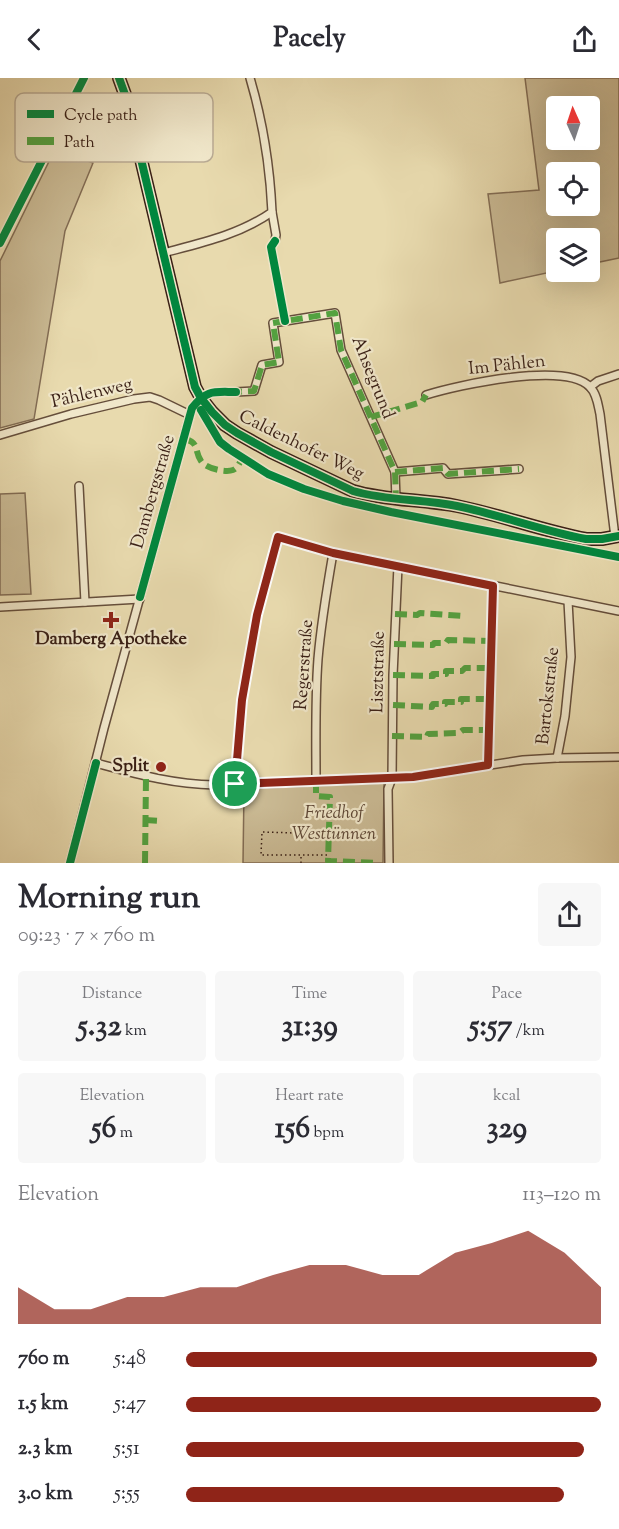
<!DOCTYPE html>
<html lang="en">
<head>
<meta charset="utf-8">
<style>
  :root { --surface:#fff; --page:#f7f7f7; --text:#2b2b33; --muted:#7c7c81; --accent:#8f2418 }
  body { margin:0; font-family:"Sorts Mill Goudy",serif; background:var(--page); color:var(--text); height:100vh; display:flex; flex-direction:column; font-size:22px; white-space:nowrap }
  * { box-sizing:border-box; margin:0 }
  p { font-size:20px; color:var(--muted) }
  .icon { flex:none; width:33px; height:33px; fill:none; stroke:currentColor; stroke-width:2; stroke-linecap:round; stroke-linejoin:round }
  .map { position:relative; height:785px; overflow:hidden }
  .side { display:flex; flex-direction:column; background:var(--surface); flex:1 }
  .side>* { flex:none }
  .needle { width:39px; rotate:357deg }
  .controls { position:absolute; left:546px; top:18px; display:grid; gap:12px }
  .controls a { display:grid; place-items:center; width:54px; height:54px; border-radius:6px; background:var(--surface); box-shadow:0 6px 24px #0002; font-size:30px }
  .pin { position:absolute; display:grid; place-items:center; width:51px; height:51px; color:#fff; margin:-26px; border:3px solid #fff; border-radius:50%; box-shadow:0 2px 6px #0007 }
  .round { display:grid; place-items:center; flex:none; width:63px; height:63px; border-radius:6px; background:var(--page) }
  .summary { display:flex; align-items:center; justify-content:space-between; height:102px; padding:0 18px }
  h1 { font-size:33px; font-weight:800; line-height:45px }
  .figures { display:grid; grid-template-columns:repeat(3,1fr); gap:9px; height:102px; padding:6px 18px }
  .figures div { display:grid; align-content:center; border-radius:6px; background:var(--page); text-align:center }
  .figures b { font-size:30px; font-weight:800 }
  .figures small { font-size:16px; font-weight:400 }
  .figures p { font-size:16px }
  .chart { height:168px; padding:12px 18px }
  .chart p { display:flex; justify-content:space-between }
  .chart svg { width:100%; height:108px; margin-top:6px; fill:var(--accent); opacity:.7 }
  ul { padding:0 18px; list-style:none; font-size:20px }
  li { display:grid; grid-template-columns:96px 72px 1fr; align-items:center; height:45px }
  li i { height:15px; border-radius:8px; background:var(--accent) }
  header { display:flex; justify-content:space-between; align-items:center; height:78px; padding:0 18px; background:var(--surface); font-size:27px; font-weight:800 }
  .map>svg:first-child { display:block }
</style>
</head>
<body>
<header><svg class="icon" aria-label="back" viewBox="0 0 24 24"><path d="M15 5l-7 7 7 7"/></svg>Pacely<svg class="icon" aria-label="share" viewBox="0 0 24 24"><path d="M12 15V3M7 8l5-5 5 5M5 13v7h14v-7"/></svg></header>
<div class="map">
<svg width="619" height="785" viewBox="0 0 619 785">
  <rect width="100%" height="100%" fill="#e8daae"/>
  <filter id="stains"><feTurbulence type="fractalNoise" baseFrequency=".00333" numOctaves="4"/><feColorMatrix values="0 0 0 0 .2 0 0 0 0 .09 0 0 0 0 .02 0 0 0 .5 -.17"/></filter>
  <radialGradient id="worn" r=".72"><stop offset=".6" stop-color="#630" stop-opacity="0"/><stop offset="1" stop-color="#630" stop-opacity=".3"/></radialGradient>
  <g fill="#caba94" stroke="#826c54" stroke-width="1.5" fill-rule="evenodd">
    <path d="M525,0H619V180L590,186V160H556V193L500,205L488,116L539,112ZM590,28V62H556V28ZM590,94V128H556V94Z"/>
    <path d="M64,53L80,80L93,85L65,153L34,341L0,350V183Z"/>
    <path d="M25,415L31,516L0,517V416Z"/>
    <path d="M384,705L383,785H243L244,711Z"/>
  </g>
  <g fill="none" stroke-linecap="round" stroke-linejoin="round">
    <g stroke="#654e3b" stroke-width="10">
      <g id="street">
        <path d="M272,134L276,157L275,163"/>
        <path d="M163,175C201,165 239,157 272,134C270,89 263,44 250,0"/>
        <path d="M590,309L598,303L619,296"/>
        <path d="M236,314L254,313L262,287L279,284L273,245L335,235L341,272L395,394L396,421"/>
        <path d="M426,317C458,307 566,283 590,309C597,316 598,327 600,336L615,459"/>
        <path d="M0,357L71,336L134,321L150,319L159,322L190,337"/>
        <path d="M395,394L443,390L448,396L519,391"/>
        <path d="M79,408L85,524"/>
        <path d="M0,529L140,521"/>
        <path d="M557,680L565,638L571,579L568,523"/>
        <path d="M96,685C137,696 171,706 215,707L413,699L523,682L557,680L619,679"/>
        <path d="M488,687L493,508"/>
        <path d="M316,703C316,662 315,622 318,581C321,545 327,510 333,475"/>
        <path d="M235,706L242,622L257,537L278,459L333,475L619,533"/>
        <path d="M70,785L104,650L190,337L192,330L201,320"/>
        <path d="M389,785L388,711L392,700L393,597L398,488"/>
      </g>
    </g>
    <g stroke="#391f15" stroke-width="14">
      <path id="secondary" d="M119,0L127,22L195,309L201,320L212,334L225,347L237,355L271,374L353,413C387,423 422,421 457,428C501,437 543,453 586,461H602L619,458"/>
    </g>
    <g stroke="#391f15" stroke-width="1.5" stroke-dasharray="1.5 3" stroke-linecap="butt">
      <path d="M327,777H261L262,754L329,756"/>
      <path d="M301,785V778"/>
      <path d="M348,785V784"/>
    </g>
    <use href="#street" stroke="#f0e7ca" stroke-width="7"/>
    <use href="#secondary" stroke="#f0e7ca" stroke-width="10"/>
    <g stroke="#53a240" stroke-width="6" stroke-dasharray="12 6" stroke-linecap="butt">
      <path d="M230,314L254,313L262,287L279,284L273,245L335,235L341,272L395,394L396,421"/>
      <path d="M371,339L422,324L426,317"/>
      <path d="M185,361C200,365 194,373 201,383C205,390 225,395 233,392C238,390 240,384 242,380"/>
      <path d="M395,394L443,390L448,396L519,391"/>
      <path d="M395,536L417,537L420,535L463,538"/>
      <path d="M394,566L433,567L434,565H446L448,562L491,563"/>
      <path d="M393,597L433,598V596H446V593H462L465,590H491"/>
      <path d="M393,627L432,629L433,626H445V624H461V621H490"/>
      <path d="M392,658L427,659L428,656L459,655L463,652H489"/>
      <path d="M316,703V718L330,719L328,783L376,785"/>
      <path d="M145,742L162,743"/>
      <path d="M145,785L146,699"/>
    </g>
    <g stroke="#f0e7ca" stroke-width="11">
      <g id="cycleway">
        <path d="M119,0L127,22L195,309L201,320L212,334L225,347L237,355L271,374L353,413C387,423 422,421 457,428C501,437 543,453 586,461H602L619,458"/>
        <path d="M275,163L271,169L285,243"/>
        <path d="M0,165L84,0"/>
        <path d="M201,332L220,364L229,371L268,396L304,411L343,423L391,434L619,479"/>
        <path d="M140,519L192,330C207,311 214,314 236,314"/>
        <path d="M70,785L96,685"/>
      </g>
    </g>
    <use href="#cycleway" stroke="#00873e" stroke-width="8"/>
  </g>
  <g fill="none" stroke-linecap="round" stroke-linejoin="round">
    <g stroke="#fff" stroke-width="12">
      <path id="route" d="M278,459L333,475L493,508L488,687L413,699L235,706L242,622L257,537Z"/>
    </g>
    <use href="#route" stroke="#8f2418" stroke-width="8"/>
  </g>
  <g fill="#8f2418" stroke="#f0e7ca" stroke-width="2">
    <path d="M108 533h6v6h6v6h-6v6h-6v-6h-6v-6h6z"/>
    <circle cx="161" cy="689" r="6"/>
  </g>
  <g text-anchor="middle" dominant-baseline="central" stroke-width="4.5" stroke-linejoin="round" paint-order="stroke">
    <g font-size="18" fill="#391f15" stroke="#f0e7ca">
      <text transform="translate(507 288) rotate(-6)">Im Pählen</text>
      <text transform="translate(372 300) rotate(68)">Ahsegrund</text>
      <text transform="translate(92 316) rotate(-13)">Pählenweg</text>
      <text transform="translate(301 368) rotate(26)">Caldenhofer Weg</text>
      <text transform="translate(154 414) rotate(-74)">Dambergstraße</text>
      <text transform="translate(305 587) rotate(-86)">Regerstraße</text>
      <text transform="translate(379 594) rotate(-89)">Lisztstraße</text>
      <text transform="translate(549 618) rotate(-84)">Bartokstraße</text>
    </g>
    <g font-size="18" font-weight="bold" fill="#391f15" stroke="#f0e7ca">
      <text x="111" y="562">Damberg Apotheke</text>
      <text x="149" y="689" text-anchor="end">Split</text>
    </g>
    <g font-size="18" font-style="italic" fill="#5d4635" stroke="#f0e7ca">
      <text x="334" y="736">Friedhof<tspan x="334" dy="21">Westtünnen</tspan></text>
    </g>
  </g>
  <rect x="15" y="15" width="198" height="69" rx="9" fill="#f0e7ca" stroke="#b9ab94" stroke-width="1.5"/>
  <rect x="27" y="32" width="27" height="8" fill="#00873e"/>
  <rect x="27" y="59" width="27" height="8" fill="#53a240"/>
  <g font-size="16" fill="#391f15">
    <text x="64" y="42">Cycle path</text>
    <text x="64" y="69">Path</text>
  </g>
  <rect width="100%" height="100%" filter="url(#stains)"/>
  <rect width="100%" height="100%" fill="url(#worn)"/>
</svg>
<div class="controls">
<a><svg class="needle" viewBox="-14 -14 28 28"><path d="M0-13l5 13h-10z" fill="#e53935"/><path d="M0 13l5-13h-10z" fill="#7c7c81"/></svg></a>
<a><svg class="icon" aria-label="locate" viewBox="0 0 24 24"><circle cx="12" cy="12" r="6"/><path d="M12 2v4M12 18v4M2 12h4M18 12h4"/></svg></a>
<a><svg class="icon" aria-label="layers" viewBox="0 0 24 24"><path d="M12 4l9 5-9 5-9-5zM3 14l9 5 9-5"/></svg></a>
</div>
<div class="pin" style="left:235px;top:706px;background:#1e9e55"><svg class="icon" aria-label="arrive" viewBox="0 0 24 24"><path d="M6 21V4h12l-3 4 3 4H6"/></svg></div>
</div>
<section class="side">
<div class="summary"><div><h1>Morning run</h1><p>09:23 · 7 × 760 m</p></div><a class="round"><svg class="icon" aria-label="share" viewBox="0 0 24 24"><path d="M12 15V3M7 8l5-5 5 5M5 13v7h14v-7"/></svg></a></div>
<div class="figures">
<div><p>Distance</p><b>5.32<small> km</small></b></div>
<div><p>Time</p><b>31:39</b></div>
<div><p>Pace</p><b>5:57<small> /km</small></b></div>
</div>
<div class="figures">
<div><p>Elevation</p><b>56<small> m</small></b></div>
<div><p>Heart rate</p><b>156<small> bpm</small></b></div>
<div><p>kcal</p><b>329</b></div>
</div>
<div class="chart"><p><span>Elevation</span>113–120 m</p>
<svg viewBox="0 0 160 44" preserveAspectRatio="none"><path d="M0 44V29L10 38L20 38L30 33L40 33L50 29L60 29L70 24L80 20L90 20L100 24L110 24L120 15L130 11L140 6L150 15L160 29V44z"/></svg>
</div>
<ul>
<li><b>760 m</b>5:48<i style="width:99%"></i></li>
<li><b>1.5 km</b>5:47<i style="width:100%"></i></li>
<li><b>2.3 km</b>5:51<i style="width:96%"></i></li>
<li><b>3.0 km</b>5:55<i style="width:91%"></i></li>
</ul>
</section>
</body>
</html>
